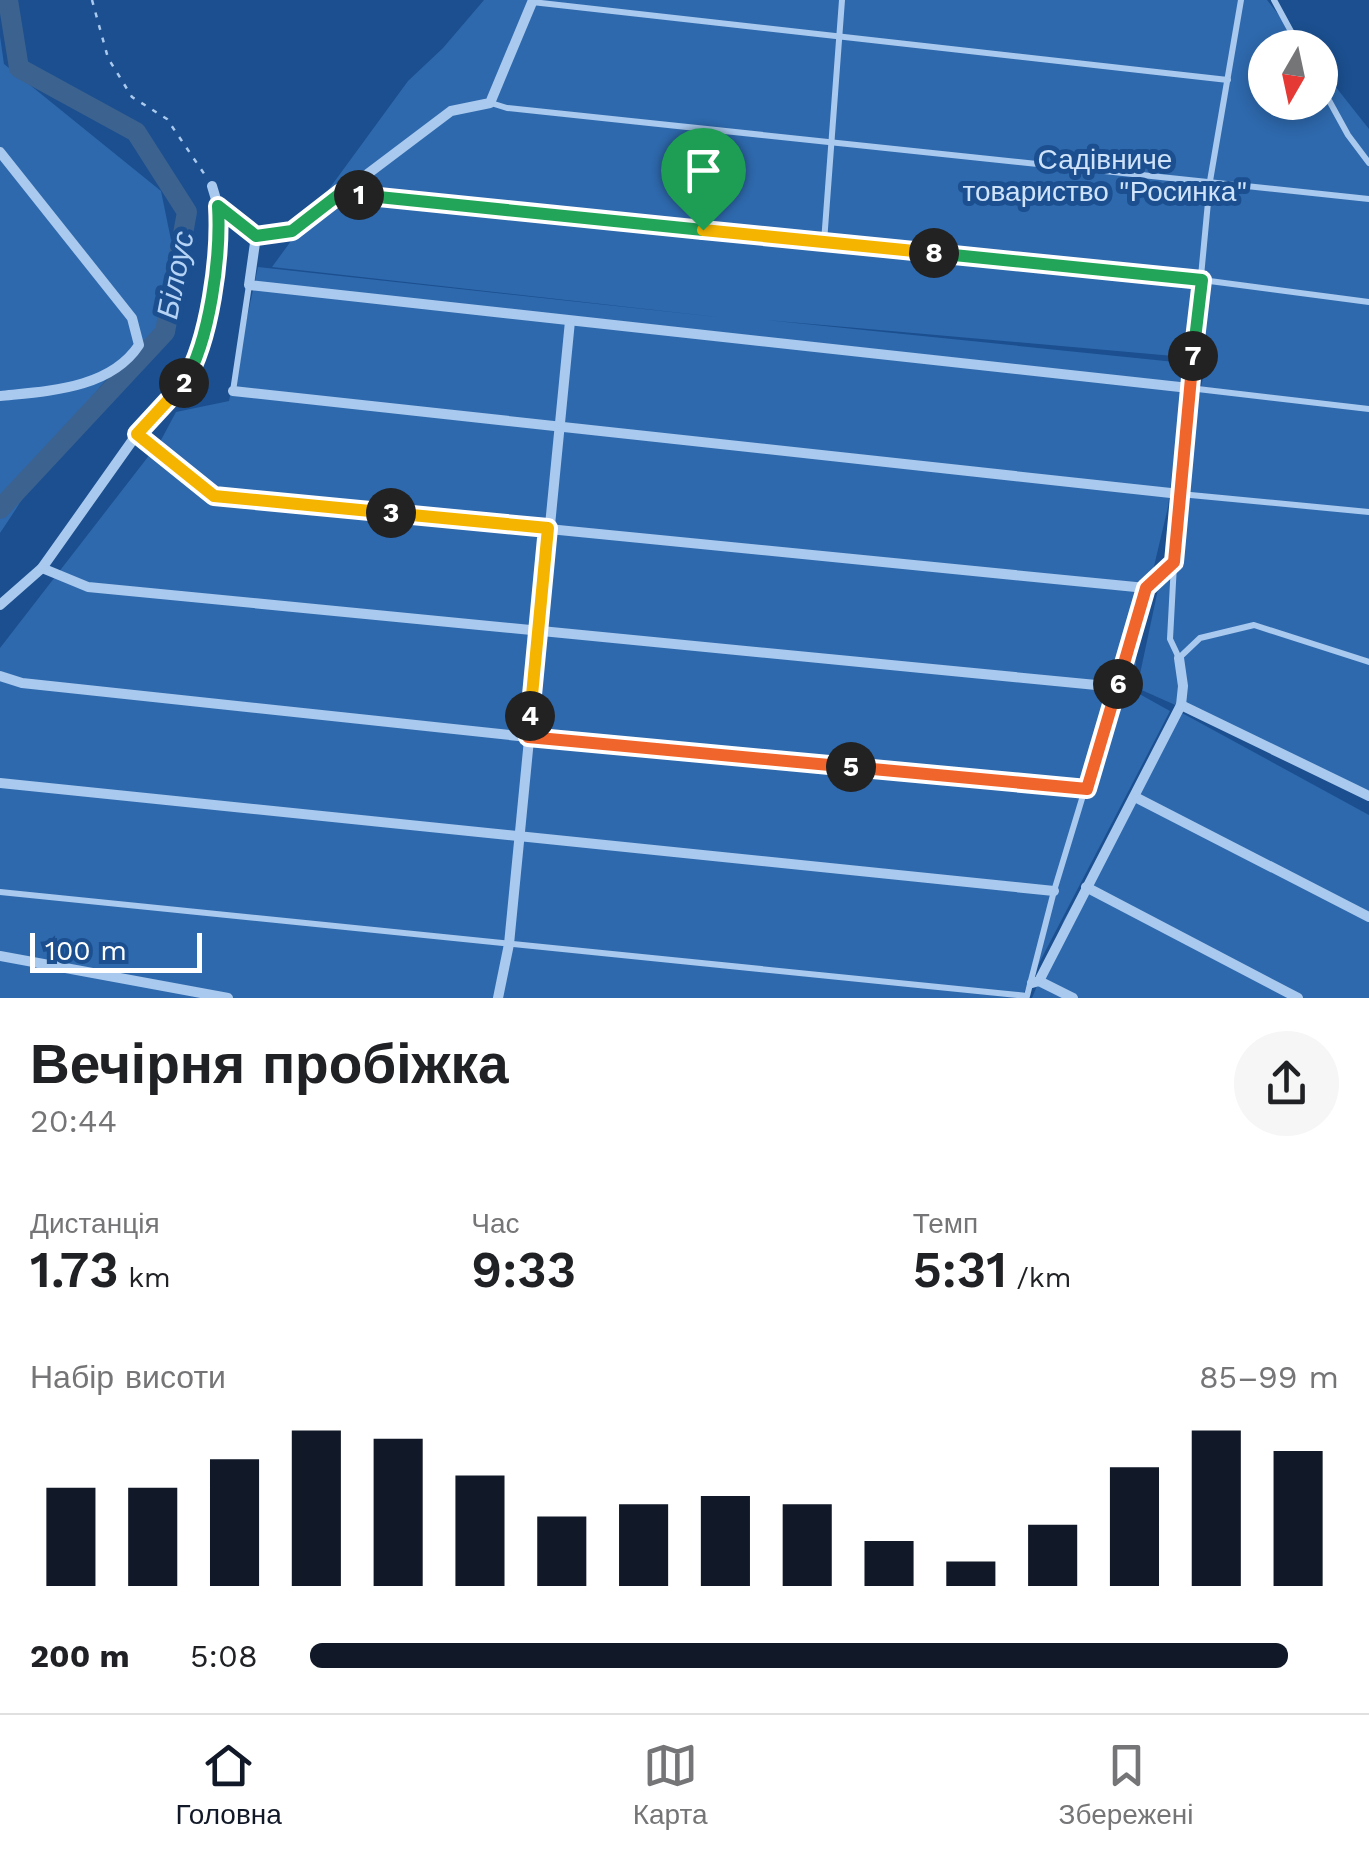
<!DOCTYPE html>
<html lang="uk">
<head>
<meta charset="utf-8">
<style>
  :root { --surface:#fff; --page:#f6f6f6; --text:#202124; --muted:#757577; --line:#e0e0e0; --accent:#111827 }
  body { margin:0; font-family:"Work Sans",sans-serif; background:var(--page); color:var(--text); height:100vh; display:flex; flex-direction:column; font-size:38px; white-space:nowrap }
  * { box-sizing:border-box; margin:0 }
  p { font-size:32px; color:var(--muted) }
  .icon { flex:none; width:55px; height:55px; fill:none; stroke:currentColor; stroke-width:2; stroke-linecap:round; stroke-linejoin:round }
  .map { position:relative; height:998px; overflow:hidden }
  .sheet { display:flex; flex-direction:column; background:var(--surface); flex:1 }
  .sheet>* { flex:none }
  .needle { width:65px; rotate:189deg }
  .fabs { position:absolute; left:1248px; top:30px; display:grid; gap:20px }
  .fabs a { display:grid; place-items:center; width:90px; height:90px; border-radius:50%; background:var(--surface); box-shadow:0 5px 15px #0003; font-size:50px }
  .scale { position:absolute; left:30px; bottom:25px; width:172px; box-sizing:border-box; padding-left:10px; border:5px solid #fff; border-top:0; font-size:28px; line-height:35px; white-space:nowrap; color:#fff; -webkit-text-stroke:8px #1b4f8f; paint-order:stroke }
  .pin { position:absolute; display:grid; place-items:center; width:85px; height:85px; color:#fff; margin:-102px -42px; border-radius:50% 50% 50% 0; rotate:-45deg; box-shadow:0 0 10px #0007 }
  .pin .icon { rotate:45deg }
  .km { position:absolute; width:50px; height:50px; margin:-25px; border-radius:50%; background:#222; color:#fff; font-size:28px; line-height:50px; text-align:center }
  .round { display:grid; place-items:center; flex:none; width:105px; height:105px; border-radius:52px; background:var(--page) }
  .headline { display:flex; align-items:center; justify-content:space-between; height:170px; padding:0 30px }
  h1 { font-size:55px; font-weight:600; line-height:75px }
  .figures { display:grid; grid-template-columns:repeat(3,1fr); gap:15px; height:170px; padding:10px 30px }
  .figures div { display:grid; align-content:center }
  .figures b { font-size:50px; font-weight:600 }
  .figures small { font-size:28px; font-weight:400 }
  .figures p { font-size:28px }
  .chart { height:280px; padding:20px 30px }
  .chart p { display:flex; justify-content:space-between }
  .chart svg { width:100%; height:180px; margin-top:10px; stroke:var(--accent); stroke-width:6 }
  ul { padding:0 30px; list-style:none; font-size:32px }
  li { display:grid; grid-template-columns:160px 120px 1fr; align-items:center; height:75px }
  li i { height:25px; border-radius:12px; background:var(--accent) }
  .tabs { display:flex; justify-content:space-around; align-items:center; height:140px; border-top:2px solid var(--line); background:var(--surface); font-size:28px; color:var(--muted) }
  .tabs a { display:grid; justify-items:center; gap:5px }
  .tabs .selected { color:var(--accent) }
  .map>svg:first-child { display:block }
</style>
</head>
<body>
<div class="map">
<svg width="1369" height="998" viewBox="0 0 1369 998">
  <rect width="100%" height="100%" fill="#1b4f8f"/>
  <g fill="#2e69ad">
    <path d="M484,0H1267L1304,47L1265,48V102H1320V67L1369,129V791L1137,688L1207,359L766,320L1185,363L1168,507L1138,634L1134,691L1170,711L1021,998H0V648L161,440L176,412L229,401L258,267L726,318L272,267L408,81L443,48Z"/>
    <path d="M0,36L4,64L161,191L178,274L161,331C95,372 44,469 0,533Z"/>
    <path d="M1182,713L1369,815V998H1032L1064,920Z"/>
  </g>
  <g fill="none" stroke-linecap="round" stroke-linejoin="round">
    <path stroke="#3c6290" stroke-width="20" d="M0,509L165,332L187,212L136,132L19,68L8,0"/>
    <path stroke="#a9c9ee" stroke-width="2.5" stroke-dasharray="5 8" stroke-linecap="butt" d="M92,0L108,58L132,97L167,119L207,178"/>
    <g stroke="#a9c9ee" stroke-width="6">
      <path d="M1274,0L1300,48"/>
      <path d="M532,2L1228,80"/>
      <path d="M1320,84L1348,135L1369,163"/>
      <path d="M491,103L507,108L1369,199"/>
      <path d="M341,193L1202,280L1369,302"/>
      <path d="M824,242L842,0"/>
      <path d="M1189,388L1369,409"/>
      <path d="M233,391L249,285"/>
      <path d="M1180,494L1369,512"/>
      <path d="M1174,564L1170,639L1179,658L1200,638L1254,625L1369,662"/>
      <path d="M0,892L1027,996L1054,891L1146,588L1174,562L1210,181L1241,0"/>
    </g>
    <g stroke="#a9c9ee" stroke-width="10">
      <path d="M0,152L132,318L139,345C110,389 48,391 0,396"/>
      <path d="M218,206L256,236L249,285L1189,388"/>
      <path d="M256,236L292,231L451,111L490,103L533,0"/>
      <path d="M233,391L1180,494"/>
      <path d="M137,434L214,496L1146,588"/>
      <path d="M42,568L88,587L1117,687"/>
      <path d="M0,605L42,568L137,434L187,381L206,321L220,240L218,206L212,186"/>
      <path d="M0,676L22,683L528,737L1087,789"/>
      <path d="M1181,705L1369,796"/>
      <path d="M0,783L1054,891"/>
      <path d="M1135,797L1369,917"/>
      <path d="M1086,887L1298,998"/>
      <path d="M0,956L228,998"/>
      <path d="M1039,981L1073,998"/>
      <path d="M1032,983L1039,981L1181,705L1183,686L1179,658"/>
      <path d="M498,998L509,944L570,321"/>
    </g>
  </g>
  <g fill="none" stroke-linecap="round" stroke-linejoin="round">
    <g stroke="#fff" stroke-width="20">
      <path id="split-1" d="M359,195L703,230"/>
    </g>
    <g stroke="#fff" stroke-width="20">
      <path id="split-2" d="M184,383C210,341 221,256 218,206L256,236L292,231L341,193L359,195"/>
    </g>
    <g stroke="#fff" stroke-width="20">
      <path id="split-3" d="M184,383L137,434L214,496L391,513"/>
    </g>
    <g stroke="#fff" stroke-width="20">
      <path id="split-4" d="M391,513L548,528L530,716"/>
    </g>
    <g stroke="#fff" stroke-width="20">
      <path id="split-5" d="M530,716L528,737L851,767"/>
    </g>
    <g stroke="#fff" stroke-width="20">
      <path id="split-6" d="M851,767L1087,789L1118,684"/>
    </g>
    <g stroke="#fff" stroke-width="20">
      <path id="split-7" d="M1118,684L1146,588L1174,562L1193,356"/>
    </g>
    <g stroke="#fff" stroke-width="20">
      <path id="split-8" d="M934,253L1202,280L1193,356"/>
    </g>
    <g stroke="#fff" stroke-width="20">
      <path id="split-9" d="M703,230L934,253"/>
    </g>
    <use href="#split-1" stroke="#22a559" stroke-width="12"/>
    <use href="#split-2" stroke="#22a559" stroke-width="12"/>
    <use href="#split-3" stroke="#f5b400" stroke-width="12"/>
    <use href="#split-4" stroke="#f5b400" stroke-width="12"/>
    <use href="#split-5" stroke="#f0652b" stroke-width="12"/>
    <use href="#split-6" stroke="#f0652b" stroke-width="12"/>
    <use href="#split-7" stroke="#f0652b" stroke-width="12"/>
    <use href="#split-8" stroke="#22a559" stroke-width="12"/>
    <use href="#split-9" stroke="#f5b400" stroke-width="12"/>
  </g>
  <g text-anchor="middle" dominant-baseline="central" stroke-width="10" stroke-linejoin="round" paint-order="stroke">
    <g font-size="28" fill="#cfe3fa" stroke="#1b4f8f">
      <text x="1105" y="159">Садівниче<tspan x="1105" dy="32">товариство "Росинка"</tspan></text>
    </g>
    <g font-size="30" font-style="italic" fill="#b5d3f5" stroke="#1b4f8f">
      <text transform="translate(175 275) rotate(-79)">Білоус</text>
    </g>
  </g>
</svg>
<div class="fabs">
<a><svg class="needle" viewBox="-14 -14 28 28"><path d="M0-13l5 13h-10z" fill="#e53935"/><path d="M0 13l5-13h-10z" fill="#757577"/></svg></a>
</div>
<div class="scale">100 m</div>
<div class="pin" style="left:703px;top:230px;background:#1e9e55"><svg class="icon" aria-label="arrive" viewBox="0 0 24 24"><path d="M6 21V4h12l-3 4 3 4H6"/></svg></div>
<b class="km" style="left:359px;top:195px">1</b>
<b class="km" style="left:184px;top:383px">2</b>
<b class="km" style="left:391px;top:513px">3</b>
<b class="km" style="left:530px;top:716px">4</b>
<b class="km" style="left:851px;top:767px">5</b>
<b class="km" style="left:1118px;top:684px">6</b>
<b class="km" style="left:1193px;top:356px">7</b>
<b class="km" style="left:934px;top:253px">8</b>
</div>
<section class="sheet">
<div class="headline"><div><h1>Вечірня пробіжка</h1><p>20:44</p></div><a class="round"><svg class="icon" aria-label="share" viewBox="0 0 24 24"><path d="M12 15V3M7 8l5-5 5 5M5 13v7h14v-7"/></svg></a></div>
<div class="figures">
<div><p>Дистанція</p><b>1.73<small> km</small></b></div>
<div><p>Час</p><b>9:33</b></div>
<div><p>Темп</p><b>5:31<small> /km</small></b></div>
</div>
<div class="chart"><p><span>Набір висоти</span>85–99 m</p>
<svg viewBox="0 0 160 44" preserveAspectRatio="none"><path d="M5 44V20M15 44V20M25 44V13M35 44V6M45 44V8M55 44V17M65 44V27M75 44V24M85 44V22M95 44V24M105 44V33M115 44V38M125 44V29M135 44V15M145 44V6M155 44V11"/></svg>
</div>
<ul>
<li><b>200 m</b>5:08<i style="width:95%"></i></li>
</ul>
</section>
<nav class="tabs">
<a class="selected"><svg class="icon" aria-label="home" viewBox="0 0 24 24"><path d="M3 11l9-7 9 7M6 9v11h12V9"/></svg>Головна</a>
<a><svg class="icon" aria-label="map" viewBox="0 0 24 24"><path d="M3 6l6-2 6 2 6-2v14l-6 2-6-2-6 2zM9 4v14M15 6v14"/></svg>Карта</a>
<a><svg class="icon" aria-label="saved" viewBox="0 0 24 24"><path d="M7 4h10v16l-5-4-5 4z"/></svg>Збережені</a>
</nav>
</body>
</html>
